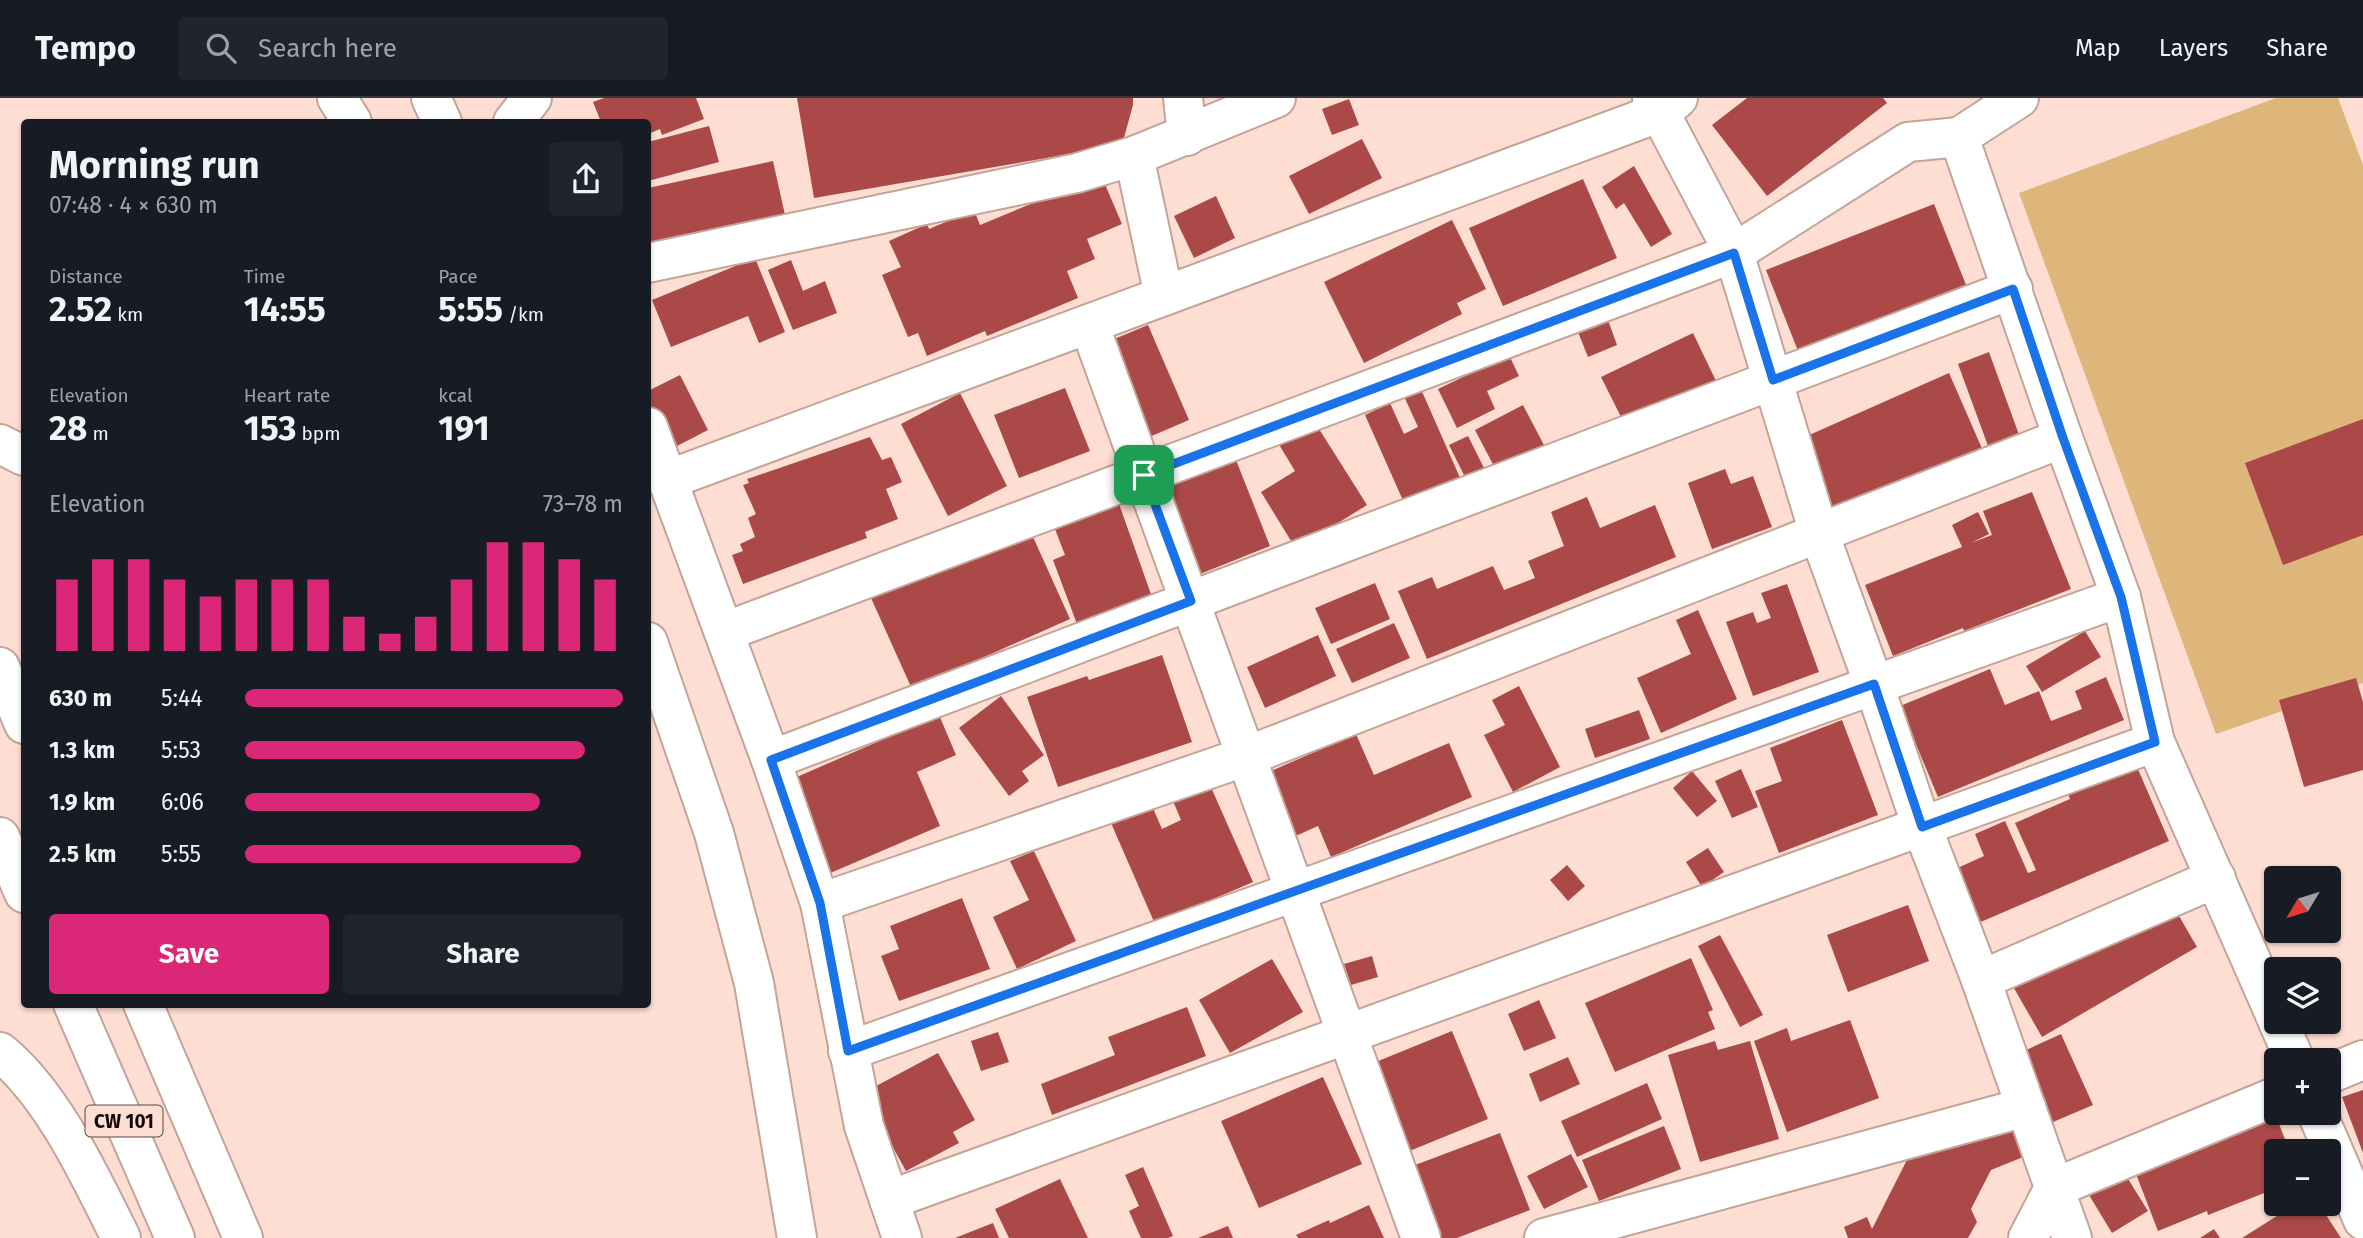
<!DOCTYPE html>
<html lang="en">
<head>
<meta charset="utf-8">
<style>
  :root { --surface:#171b24; --page:#20242c; --text:#f1f3f6; --muted:#9ea1a6; --line:#363941; --accent:#db2777 }
  body { margin:0; font-family:"Fira Sans",sans-serif; background:var(--page); color:var(--text); height:100vh; display:flex; flex-direction:column; font-size:26px; white-space:nowrap }
  * { box-sizing:border-box; margin:0 }
  p { font-size:23px; color:var(--muted) }
  .icon { flex:none; width:38px; height:38px; fill:none; stroke:currentColor; stroke-width:2; stroke-linecap:round; stroke-linejoin:round }
  .map { position:relative; flex:1; overflow:hidden }
  .sheet { position:absolute; left:21px; top:21px; width:630px; height:889px; display:flex; flex-direction:column; background:var(--surface); border-radius:7px; box-shadow:0 2px 5px #0004 }
  .sheet>* { flex:none }
  .needle { width:46px; rotate:232deg }
  .tools { position:absolute; left:2264px; top:768px; display:grid; gap:14px }
  .tools a { display:grid; place-items:center; width:77px; height:77px; border-radius:7px; background:var(--surface); box-shadow:0 2px 5px #0004; font-size:35px }
  .pin { position:absolute; display:grid; place-items:center; width:60px; height:60px; color:#fff; margin:-30px; border-radius:14px; box-shadow:0 4px 10px #0006 }
  .round { display:grid; place-items:center; flex:none; width:74px; height:74px; border-radius:7px; background:var(--page) }
  .summary { display:flex; align-items:center; justify-content:space-between; height:119px; padding:0 28px }
  h1 { font-size:38px; font-weight:700; line-height:52px }
  .stats { display:grid; grid-template-columns:repeat(3,1fr); gap:10px; height:119px; padding:7px 28px }
  .stats div { display:grid; align-content:center }
  .stats b { font-size:35px; font-weight:700 }
  .stats small { font-size:19px; font-weight:400 }
  .stats p { font-size:19px }
  .chart { height:196px; padding:14px 28px }
  .chart p { display:flex; justify-content:space-between }
  .chart svg { width:100%; height:126px; margin-top:7px; stroke:var(--accent); stroke-width:6 }
  .button { display:flex; gap:14px; margin-top:auto; padding:14px 28px }
  .button a { flex:1; height:80px; border-radius:7px; background:var(--accent); color:#fff; font-size:28px; font-weight:700; line-height:80px; text-align:center }
  .button a+a { background:var(--page); color:var(--text) }
  ul { padding:0 28px; list-style:none; font-size:23px }
  li { display:grid; grid-template-columns:112px 84px 1fr; align-items:center; height:52px }
  li i { height:18px; border-radius:9px; background:var(--accent) }
  header { display:flex; align-items:center; gap:42px; box-sizing:border-box; height:98px; padding:0 35px; background:var(--surface); border-bottom:2px solid var(--line) }
  header strong { font-size:33px }
  nav { display:flex; gap:38px; margin-inline-start:auto; font-size:24px }
  .search { width:490px; height:63px; background:var(--page); display:flex; align-items:center; gap:18px; box-sizing:border-box; padding:0 24px; border-radius:7px; color:var(--muted); font-size:26px }
  .map>svg:first-child { display:block }
</style>
</head>
<body>
<header>
<strong>Tempo</strong>
<div class="search"><svg class="icon" aria-label="search" viewBox="0 0 24 24"><circle cx="10" cy="10" r="6"/><path d="M15 15l6 6"/></svg>Search here</div>
<nav><a>Map</a><a>Layers</a><a>Share</a></nav>
</header>
<div class="map">
<svg width="2363" height="1140" viewBox="0 0 2363 1140">
  <rect width="100%" height="100%" fill="#feddd2"/>
  <path fill="#deb67c" d="M2276,0H2338L2363,67V585L2216,636L2019,95Z"/>
  <g fill="#ab4949">
    <path d="M604,0H696L704,21L662,37L660,31L648,36V24H601L593,4Z"/>
    <path d="M797,0H1133V7L1122,47L814,100Z"/>
    <path d="M1747,0H1883L1887,5L1767,98L1712,27Z"/>
    <path d="M1349,1L1359,27L1332,37L1322,11Z"/>
    <path d="M709,28L719,64L648,83V44Z"/>
    <path d="M1362,41L1382,80L1309,116L1289,78Z"/>
    <path d="M773,63L787,126L648,155V90Z"/>
    <path d="M1634,68L1672,136L1651,149L1624,105L1616,111L1602,89Z"/>
    <path d="M1101,77L1122,126L1087,141L1095,161L1067,173L1078,200L987,238L985,233L927,258L918,235L908,239L882,177L901,169L889,143L927,126L929,131L974,112L980,127Z"/>
    <path d="M1583,81L1617,160L1503,208L1469,130Z"/>
    <path d="M1216,98L1235,140L1194,160L1174,118Z"/>
    <path d="M1934,106L1970,197L1802,263L1766,172Z"/>
    <path d="M1452,122L1486,191L1457,205L1462,216L1364,265L1324,184Z"/>
    <path d="M755,160L785,234L759,245L748,218L671,249L652,202Z"/>
    <path d="M791,162L803,193L825,183L837,215L793,232L768,172Z"/>
    <path d="M1608,222L1617,247L1588,259L1578,234Z"/>
    <path d="M1148,227L1189,322L1140,343L1100,247Z"/>
    <path d="M1693,235L1716,283L1625,327L1601,279Z"/>
    <path d="M1989,254L2022,345L1991,356L1958,266Z"/>
    <path d="M1509,257L1519,278L1487,293L1495,311L1457,330L1438,291Z"/>
    <path d="M1949,275L1984,355L1834,422L1798,342Z"/>
    <path d="M680,277L708,332L648,363V293Z"/>
    <path d="M1420,289L1461,382L1405,407L1365,317L1390,305L1404,336L1418,329L1403,296Z"/>
    <path d="M1065,290L1090,353L1019,380L994,317Z"/>
    <path d="M960,295L1007,388L948,418L901,326Z"/>
    <path d="M1523,307L1544,347L1496,372L1475,332Z"/>
    <path d="M2363,321V437L2283,467L2245,365Z"/>
    <path d="M1314,323L1367,407L1296,451L1261,394L1295,373L1278,345Z"/>
    <path d="M1468,338L1486,374L1467,383L1449,347Z"/>
    <path d="M870,339L882,362L891,359L902,384L886,391L898,421L865,434L867,440L743,486L732,457L743,453L740,446L755,439L748,420L756,416L743,387L749,385L747,381Z"/>
    <path d="M1234,357L1270,448L1185,482L1149,390Z"/>
    <path d="M1725,371L1731,386L1753,378L1772,429L1712,451L1688,385Z"/>
    <path d="M2032,394L2071,491L1964,533L1963,530L1893,558L1865,487L1962,449L1952,427L1978,414L1989,436L1971,445L1992,437L1983,413Z"/>
    <path d="M1587,399L1600,430L1655,407L1676,459L1427,561L1398,493L1432,479L1437,491L1493,468L1504,492L1535,480L1528,463L1564,448L1551,414Z"/>
    <path d="M1118,403L1152,499L1077,526L1053,462L1065,457L1053,426Z"/>
    <path d="M1029,430L1070,521L912,591L871,500Z"/>
    <path d="M1375,485L1390,521L1331,546L1315,510Z"/>
    <path d="M1787,486L1819,574L1753,598L1726,524L1753,514L1757,525L1771,520L1761,495Z"/>
    <path d="M1698,512L1737,601L1661,635L1637,580L1691,556L1676,522Z"/>
    <path d="M1394,525L1410,560L1352,585L1336,551Z"/>
    <path d="M2085,533L2101,559L2042,594L2026,568Z"/>
    <path d="M1318,537L1336,578L1265,610L1247,569Z"/>
    <path d="M1162,557L1192,644L1058,689L1027,599L1087,578L1089,582Z"/>
    <path d="M1990,571L2005,607L2039,593L2051,623L2082,611L2075,593L2106,579L2124,622L1938,699L1900,608Z"/>
    <path d="M2356,580L2363,604V672L2304,689L2279,602Z"/>
    <path d="M1519,588L1560,669L1513,694L1484,637L1505,627L1492,602Z"/>
    <path d="M1001,598L1044,657L1022,673L1029,683L1009,698L959,630Z"/>
    <path d="M1639,612L1650,641L1595,660L1585,631Z"/>
    <path d="M939,617L956,657L917,674L940,728L807,785L767,692Z"/>
    <path d="M1842,622L1878,717L1779,755L1755,693L1782,683L1770,650Z"/>
    <path d="M1356,636L1374,677L1449,645L1472,699L1331,759L1318,728L1291,740L1264,676Z"/>
    <path d="M2131,655L2169,743L1976,826L1953,772L1984,758L1975,736L2005,723L2028,775L2036,772L2015,725L2070,701L2063,684Z"/>
    <path d="M1741,671L1758,709L1732,720L1715,683Z"/>
    <path d="M1692,673L1717,703L1697,719L1673,690Z"/>
    <path d="M1210,687L1253,784L1155,826L1111,725L1152,708L1162,731L1181,722L1173,703Z"/>
    <path d="M1708,750L1724,774L1702,789L1686,764Z"/>
    <path d="M1034,753L1076,843L1017,871L993,819L1029,802L1010,763Z"/>
    <path d="M1567,767L1585,788L1568,803L1550,782Z"/>
    <path d="M2161,787L2197,849L2042,939L2003,871Z"/>
    <path d="M962,800L990,871L899,903L881,858L899,851L890,828Z"/>
    <path d="M1908,807L1929,863L1848,894L1827,837Z"/>
    <path d="M1720,837L1763,917L1740,929L1698,848Z"/>
    <path d="M1372,858L1378,879L1351,887L1344,866Z"/>
    <path d="M1691,860L1713,912L1708,914L1715,931L1615,974L1585,905Z"/>
    <path d="M1272,861L1303,914L1230,955L1199,902Z"/>
    <path d="M1539,902L1556,940L1524,953L1508,916Z"/>
    <path d="M1187,909L1206,958L1052,1017L1041,986L1115,957L1108,939Z"/>
    <path d="M1850,922L1879,1000L1787,1034L1754,943L1787,930L1791,943Z"/>
    <path d="M1452,933L1488,1021L1402,1056L1366,968Z"/>
    <path d="M998,934L1009,964L981,973L971,943Z"/>
    <path d="M2061,936L2093,1007L2046,1027L2011,959Z"/>
    <path d="M1715,943L1718,952L1750,943L1779,1041L1700,1064L1668,957Z"/>
    <path d="M938,955L975,1022L953,1034L959,1045L906,1073L863,995Z"/>
    <path d="M1568,959L1580,986L1540,1004L1529,976Z"/>
    <path d="M1323,979L1362,1066L1259,1110L1221,1023Z"/>
    <path d="M1647,985L1662,1021L1577,1059L1561,1023Z"/>
    <path d="M2363,992V1055L2342,999Z"/>
    <path d="M2272,1008L2290,1054H2277V1090L2208,1117L2207,1113L2158,1133L2136,1076L2181,1059L2174,1041Z"/>
    <path d="M2009,1010L2028,1057L1991,1072L1971,1111L1977,1124L1968,1140H1848L1844,1129L1867,1119L1872,1131L1914,1048Z"/>
    <path d="M1664,1028L1681,1071L1599,1103L1582,1062Z"/>
    <path d="M1500,1035L1530,1112L1457,1140H1427L1402,1072Z"/>
    <path d="M1571,1056L1588,1089L1544,1111L1527,1078Z"/>
    <path d="M1143,1069L1173,1138L1168,1140H1141L1129,1113L1139,1108L1125,1077Z"/>
    <path d="M2125,1076L2148,1113L2112,1135L2089,1097Z"/>
    <path d="M1060,1081L1088,1140H1009L995,1111Z"/>
    <path d="M2296,1106H2319L2341,1140H2242Z"/>
    <path d="M1369,1107L1384,1140H1298L1296,1137L1329,1122L1330,1125Z"/>
    <path d="M993,1125L999,1140H955Z"/>
    <path d="M1228,1128L1233,1140H1198Z"/>
    <path d="M2214,1131L2220,1140H2200Z"/>
  </g>
  <g fill="none" stroke-linecap="round" stroke-linejoin="round">
    <g stroke="#c3a499" stroke-width="42">
      <g id="street">
        <path d="M1183,0L1187,38"/>
        <path d="M1652,0L1734,155L1819,435L1874,587L1922,729L1981,882L2072,1140"/>
        <path d="M513,24L532,0"/>
        <path d="M1959,39L2063,340L2121,499L2155,644L2277,921"/>
        <path d="M1134,58L1164,198"/>
        <path d="M648,165L1077,75L1134,58L1276,0"/>
        <path d="M1089,226L1421,1140"/>
        <path d="M648,329L771,662L820,805L864,1028L902,1140"/>
        <path d="M667,382L1661,14L1678,0"/>
        <path d="M724,534L1734,155L1908,44L1959,39L2019,0"/>
        <path d="M771,662L2013,191"/>
        <path d="M820,805L1247,658L2063,340"/>
        <path d="M1981,882L2216,780"/>
        <path d="M2278,924L2295,962"/>
        <path d="M848,953L2121,499"/>
        <path d="M2329,976L2363,962"/>
        <path d="M2317,1015L2363,1122"/>
        <path d="M889,1102L2155,644"/>
        <path d="M1544,1140L2026,1009"/>
        <path d="M2028,1140L2054,1090L2277,998"/>
      </g>
    </g>
    <g stroke="#c3a499" stroke-width="42">
      <g id="secondary">
        <path d="M431,0L442,24"/>
        <path d="M648,544L714,735L754,885L797,1140"/>
      </g>
    </g>
    <g stroke="#c3a499" stroke-width="42">
      <g id="highway">
        <path d="M337,0L352,24"/>
        <path d="M0,346L24,358"/>
        <path d="M0,569L24,626"/>
        <path d="M0,739L24,795"/>
        <path d="M73,906L175,1140"/>
        <path d="M143,906L243,1140"/>
        <path d="M0,954C53,997 91,1080 121,1140"/>
      </g>
    </g>
    <use href="#street" stroke="#fff" stroke-width="38"/>
    <use href="#secondary" stroke="#fff" stroke-width="38"/>
    <use href="#highway" stroke="#fff" stroke-width="38"/>
  </g>
  <g fill="none" stroke-linecap="round" stroke-linejoin="round">
    <g stroke="#fff" stroke-width="14">
      <path id="route" d="M1734,155L1773,282L2013,191L2063,340L2121,499L2155,644L1922,729L1874,586L848,953L820,805L771,662L1191,503L1144,377Z"/>
    </g>
    <use href="#route" stroke="#1a73e8" stroke-width="9"/>
  </g>
  <g text-anchor="middle" dominant-baseline="central" stroke-width="5" stroke-linejoin="round" paint-order="stroke">
    <rect fill="#feddd2" stroke="#5a4943" stroke-width="2" x="85.5" y="1007.5" width="77" height="31" rx="5"/>
    <g font-size="19" font-weight="bold" fill="#130906">
      <text x="124" y="1023">CW 101</text>
    </g>
  </g>
</svg>
<div class="tools">
<a><svg class="needle" viewBox="-14 -14 28 28"><path d="M0-13l5 13h-10z" fill="#e53935"/><path d="M0 13l5-13h-10z" fill="#9ea1a6"/></svg></a>
<a><svg class="icon" aria-label="layers" viewBox="0 0 24 24"><path d="M12 4l9 5-9 5-9-5zM3 14l9 5 9-5"/></svg></a>
<a>+</a>
<a>−</a>
</div>
<div class="pin" style="left:1144px;top:377px;background:#1e9e55"><svg class="icon" aria-label="arrive" viewBox="0 0 24 24"><path d="M6 21V4h12l-3 4 3 4H6"/></svg></div>
<section class="sheet">
<div class="summary"><div><h1>Morning run</h1><p>07:48 · 4 × 630 m</p></div><a class="round"><svg class="icon" aria-label="share" viewBox="0 0 24 24"><path d="M12 15V3M7 8l5-5 5 5M5 13v7h14v-7"/></svg></a></div>
<div class="stats">
<div><p>Distance</p><b>2.52<small> km</small></b></div>
<div><p>Time</p><b>14:55</b></div>
<div><p>Pace</p><b>5:55<small> /km</small></b></div>
</div>
<div class="stats">
<div><p>Elevation</p><b>28<small> m</small></b></div>
<div><p>Heart rate</p><b>153<small> bpm</small></b></div>
<div><p>kcal</p><b>191</b></div>
</div>
<div class="chart"><p><span>Elevation</span>73–78 m</p>
<svg viewBox="0 0 160 44" preserveAspectRatio="none"><path d="M5 44V19M15 44V12M25 44V12M35 44V19M45 44V25M55 44V19M65 44V19M75 44V19M85 44V32M95 44V38M105 44V32M115 44V19M125 44V6M135 44V6M145 44V12M155 44V19"/></svg>
</div>
<ul>
<li><b>630 m</b>5:44<i style="width:100%"></i></li>
<li><b>1.3 km</b>5:53<i style="width:90%"></i></li>
<li><b>1.9 km</b>6:06<i style="width:78%"></i></li>
<li><b>2.5 km</b>5:55<i style="width:89%"></i></li>
</ul>
<div class="button"><a>Save</a><a>Share</a></div>
</section>
</div>
</body>
</html>
